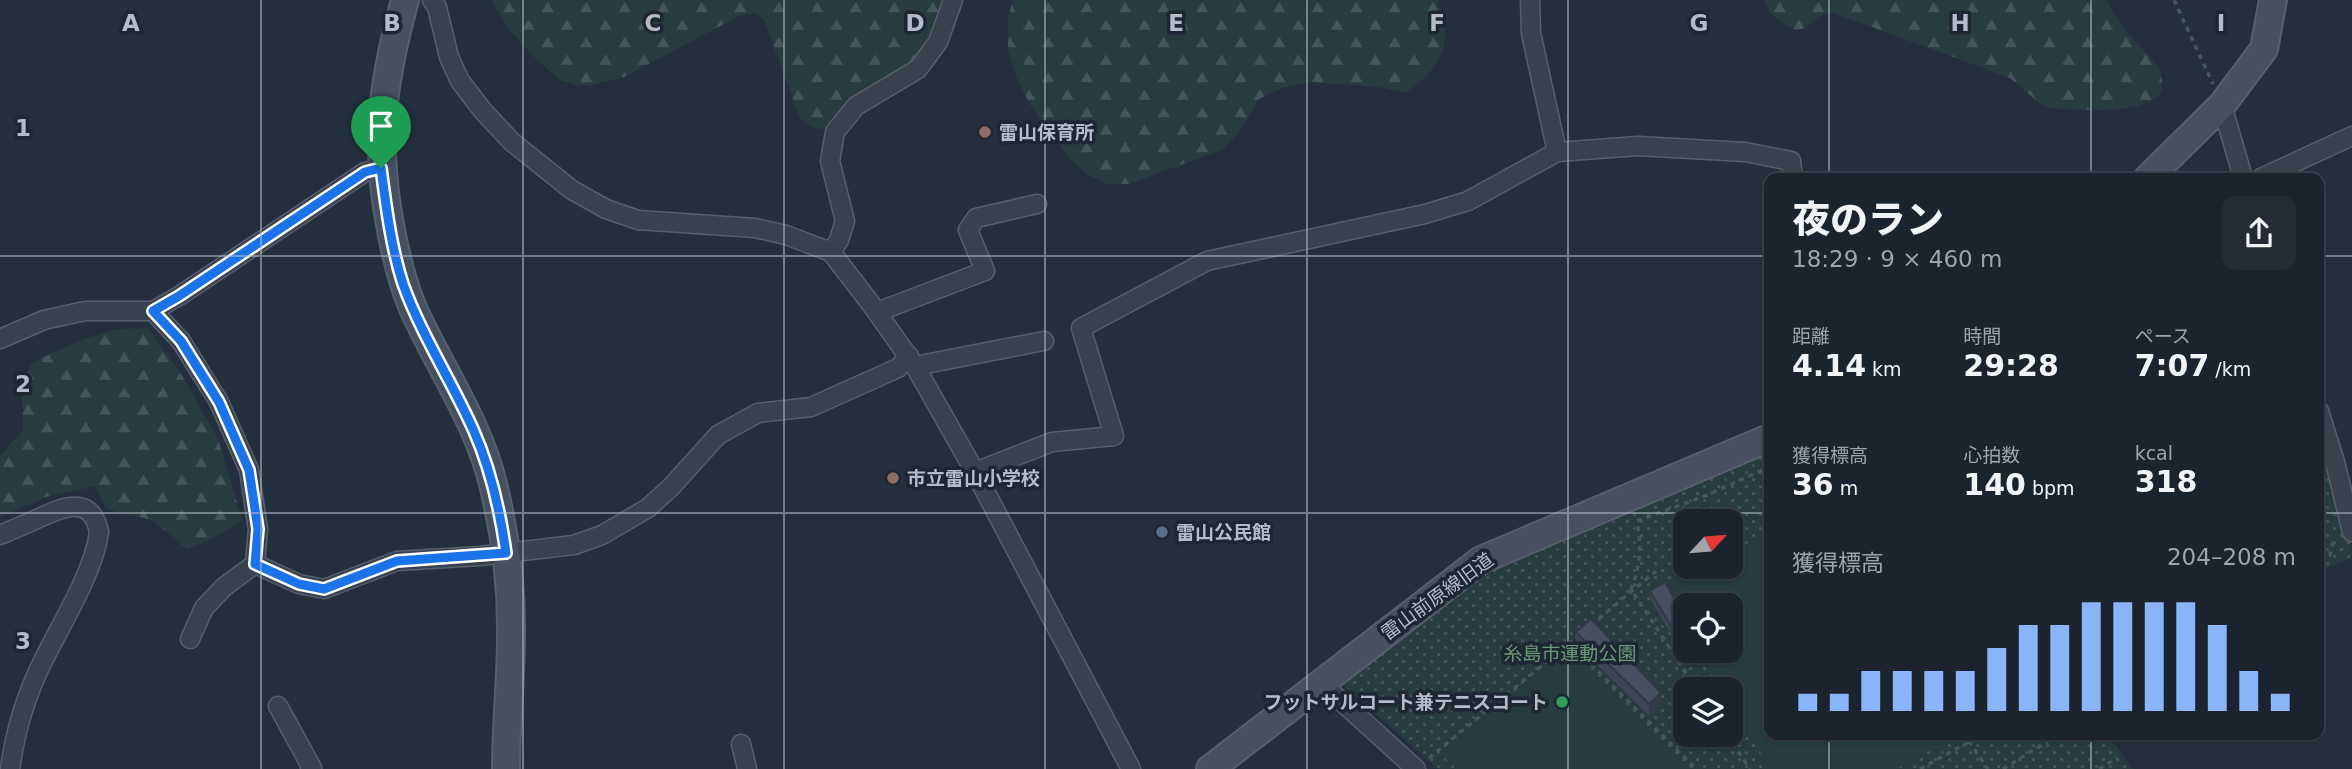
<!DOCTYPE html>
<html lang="ja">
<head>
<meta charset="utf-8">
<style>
  :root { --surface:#1b232e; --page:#242b36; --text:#f1f3f6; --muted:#a0a4aa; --line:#39404a; --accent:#8ab4f8 }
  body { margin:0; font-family:"DejaVu Sans","Noto Sans JP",sans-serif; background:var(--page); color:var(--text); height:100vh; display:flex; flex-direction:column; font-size:26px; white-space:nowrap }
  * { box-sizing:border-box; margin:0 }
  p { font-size:23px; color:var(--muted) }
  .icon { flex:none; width:38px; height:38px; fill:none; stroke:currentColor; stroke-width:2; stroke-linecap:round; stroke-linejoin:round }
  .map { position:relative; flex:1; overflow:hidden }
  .side { position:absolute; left:1764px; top:173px; width:560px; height:567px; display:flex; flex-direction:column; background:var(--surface); border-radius:14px; box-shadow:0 2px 5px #0004,0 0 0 2px var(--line) }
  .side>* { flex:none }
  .needle { width:46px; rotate:64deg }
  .tools { position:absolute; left:1673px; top:509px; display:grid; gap:14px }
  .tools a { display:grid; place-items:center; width:70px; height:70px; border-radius:14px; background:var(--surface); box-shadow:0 2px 5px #0004,0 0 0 2px var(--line); font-size:35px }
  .pin { position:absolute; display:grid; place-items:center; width:60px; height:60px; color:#fff; margin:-72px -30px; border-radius:50% 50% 50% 0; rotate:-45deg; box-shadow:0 0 7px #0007 }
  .pin .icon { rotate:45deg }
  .round { display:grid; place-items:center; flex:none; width:74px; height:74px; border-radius:14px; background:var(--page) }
  .headline { display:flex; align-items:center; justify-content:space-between; height:119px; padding:0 28px }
  h1 { font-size:38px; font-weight:800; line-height:52px }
  .stats { display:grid; grid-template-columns:repeat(3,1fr); gap:10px; height:119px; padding:7px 28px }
  .stats div { display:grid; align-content:center }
  .stats b { font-size:30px; font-weight:800 }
  .stats small { font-size:19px; font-weight:400 }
  .stats p { font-size:19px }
  .chart { height:196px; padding:14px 28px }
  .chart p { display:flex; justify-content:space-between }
  .chart svg { width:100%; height:126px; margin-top:7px; stroke:var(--accent); stroke-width:6 }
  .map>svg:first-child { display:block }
</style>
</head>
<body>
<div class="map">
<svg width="2352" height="769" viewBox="0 0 2352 769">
  <defs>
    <pattern id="forest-firs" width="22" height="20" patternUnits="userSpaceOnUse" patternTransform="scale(1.75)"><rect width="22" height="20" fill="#263c3f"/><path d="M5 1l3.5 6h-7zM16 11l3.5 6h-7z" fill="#435659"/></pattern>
    <pattern id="park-dots" width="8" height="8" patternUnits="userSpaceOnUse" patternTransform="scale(1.75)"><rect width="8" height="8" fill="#263c3f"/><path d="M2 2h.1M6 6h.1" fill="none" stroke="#435659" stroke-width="1.8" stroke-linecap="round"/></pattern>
  </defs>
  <rect width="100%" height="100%" fill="#242f3e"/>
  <g fill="url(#forest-firs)">
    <path d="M491,0H948C937,22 929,50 909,65C892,78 870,85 853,97C833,112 829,146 800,118L764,20L755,13L739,16L624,77L590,85H577L560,80L532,55L507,27Z"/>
    <path d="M1012,0H1438C1439,10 1444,18 1445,28C1447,57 1428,78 1405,93L1379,87L1311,82L1284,87L1259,99L1238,134L1222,150L1128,184H1107L1087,174L1069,158L1029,103L1016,76L1008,50V22Z"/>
    <path d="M1765,0H2107C2119,26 2139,45 2158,66L2162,73V92C2141,116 2080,110 2050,108L2038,102L2010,78L1842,16C1838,15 1835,13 1831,13C1809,14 1808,43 1781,22C1772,15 1768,12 1765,0Z"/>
    <path d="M148,328L183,377L218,439L242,520L214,538L187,549L152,520L106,509L95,486L46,497L0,517V456L23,430L22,393L31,363L84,339L118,329Z"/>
  </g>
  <g fill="url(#park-dots)" fill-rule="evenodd">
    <path d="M2319,424L2335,472L2352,550V558L2319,571Z"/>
    <path d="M1769,443V735H2108L2133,769H1438L1341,683L1485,564ZM1685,522H1731V567H1685ZM1685,606H1731V651H1685ZM1685,690H1731V735H1685Z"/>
  </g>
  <g fill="#263c3f">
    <path d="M1769,531V735H1957L1897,769H1770L1731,701V690L1724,689L1702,651H1731V606H1685V622L1666,589L1706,567H1731V553Z"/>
    <path d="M1568,650L1687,769H1457L1439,753Z"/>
  </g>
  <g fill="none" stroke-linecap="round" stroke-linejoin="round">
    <g stroke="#565f6c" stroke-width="21">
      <g id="street">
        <path d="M432,0L437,7L449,57L460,81L483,111L512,142L572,190L606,209L638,220L755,228L786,235L831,252L871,304L915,366L975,472L1131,769"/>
        <path d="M1530,0L1531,33L1557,152"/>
        <path d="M2222,105L2243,178"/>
        <path d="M2261,178L2352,136"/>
        <path d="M831,252L839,240L845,221L830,161L835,132L856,106L918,69L938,42L953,0"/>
        <path d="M153,311L181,341L219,402L249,470L258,529L255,564"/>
        <path d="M877,312L985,271L968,230L976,218L1037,204"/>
        <path d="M0,339L44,320L85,311H153L179,296L365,172L381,168"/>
        <path d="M915,366L1044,341"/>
        <path d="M2319,411L2335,462L2352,532"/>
        <path d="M975,472L1052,442L1114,436L1081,328L1207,261L1425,214L1468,201L1557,152L1638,146L1745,152L1791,161L1793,178"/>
        <path d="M0,535C12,530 24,525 37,519C61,508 91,493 99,532C94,572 61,624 43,661C26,695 15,732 10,769"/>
        <path d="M190,639L204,608L224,587L255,564L299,584L324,589L397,561L480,556L574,545L602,535L648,508L671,487L718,435L758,413L811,407L898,368L909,356"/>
        <path d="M1321,683L1416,769"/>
        <path d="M278,706L312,768L310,769"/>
        <path d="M741,744L747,769"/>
      </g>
    </g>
    <g stroke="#565f6c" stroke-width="30">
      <g id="secondary">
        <path d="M405,0C382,83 374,144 391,230C396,256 402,282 412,306C438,365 478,421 493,484C505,533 512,586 511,637C511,681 506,725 506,769"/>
        <path d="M2148,178L2222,105L2264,49L2273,0"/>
        <path d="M1210,769L1481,560L1769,438"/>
      </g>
    </g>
    <g stroke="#44595c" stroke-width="3.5" stroke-dasharray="5 5" stroke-linecap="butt">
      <path d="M2174,0L2213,84"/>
      <path d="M2319,558L2330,555L2334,538"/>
      <path d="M1591,625L1656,571"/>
      <path d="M1570,643L1696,769"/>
      <path d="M1697,690L1631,589C1641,566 1641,545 1637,521L1707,495L1769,467"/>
      <path d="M1727,735L1750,769"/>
      <path d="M1969,741L1988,769"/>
      <path d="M1676,748L1689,735"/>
      <path d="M1429,758L1577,637"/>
      <path d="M1920,769L1981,735"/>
      <path d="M2003,769L2058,735"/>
      <path d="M2099,769L2117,758"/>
    </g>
    <use href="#street" stroke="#38414e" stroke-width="18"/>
    <use href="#secondary" stroke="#465061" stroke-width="26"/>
  </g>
  <g fill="#3b4654">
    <path d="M1650,591L1685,617V657L1650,599Z"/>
    <path d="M1576,632L1661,705L1649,716L1576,644Z"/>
  </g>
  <g fill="#303945">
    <path d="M1685,648V651H1695L1685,657Z"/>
    <path d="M1661,693V705L1649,716V704Z"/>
  </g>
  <g fill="#455162" stroke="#303945" stroke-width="2">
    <path d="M1665,582L1685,617V649L1650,591Z"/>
    <path d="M1591,619L1661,693L1649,704L1576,632Z"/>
  </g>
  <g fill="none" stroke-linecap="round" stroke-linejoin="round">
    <g stroke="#fff" stroke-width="14">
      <path id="route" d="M381,168C386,206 391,247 403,284C421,334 451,380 473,429C491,469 500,510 506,553L397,561L324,589L299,584L255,564L258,529L249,470L219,402L181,341L153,311L179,296L365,172Z"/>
    </g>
    <use href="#route" stroke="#1a73e8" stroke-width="9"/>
  </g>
  <path fill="none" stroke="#b4bcc9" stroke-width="2" stroke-opacity="0.55" d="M261,0V769M523,0V769M784,0V769M1045,0V769M1307,0V769M1568,0V769M1829,0V178M2091,0V178M0,256H1769M2319,256H2352M0,513H1769M2319,513H2352M1829,735V769M2091,735V769"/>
  <g fill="#8d6e63" stroke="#1d2633" stroke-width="2.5">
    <circle cx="985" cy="132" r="7"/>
    <circle cx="893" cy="478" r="7"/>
  </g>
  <circle fill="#5c6f8a" stroke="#1d2633" stroke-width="2.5" cx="1162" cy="532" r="7"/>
  <circle fill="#2e9e5b" stroke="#1d2633" stroke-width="2.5" cx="1562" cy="702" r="7"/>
  <g text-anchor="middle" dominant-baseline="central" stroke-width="7" stroke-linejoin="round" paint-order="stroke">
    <g font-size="19" font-weight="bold" fill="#b4bcc9" stroke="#1d2633" text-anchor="start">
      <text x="999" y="132">雷山保育所</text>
      <text x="907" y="478">市立雷山小学校</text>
      <text x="1176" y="532">雷山公民館</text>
      <text x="1548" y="702" text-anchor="end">フットサルコート兼テニスコート</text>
    </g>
    <g font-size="19" fill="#b4bcc9" stroke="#1d2633">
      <text transform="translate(1437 596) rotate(-36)">雷山前原線旧道</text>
    </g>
    <g font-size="19" fill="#6b9a76" stroke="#1d2633">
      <text x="1570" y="653">糸島市運動公園</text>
    </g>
  </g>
  <g font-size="23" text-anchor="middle" font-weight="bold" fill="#b4bcc9" stroke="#1d2633" stroke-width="7" stroke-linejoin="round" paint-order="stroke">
    <text x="131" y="31">A</text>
    <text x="392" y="31">B</text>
    <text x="653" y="31">C</text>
    <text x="915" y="31">D</text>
    <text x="1176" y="31">E</text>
    <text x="1437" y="31">F</text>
    <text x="1699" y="31">G</text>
    <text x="1960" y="31">H</text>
    <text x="2221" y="31">I</text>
    <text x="23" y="136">1</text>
    <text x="23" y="392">2</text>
    <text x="23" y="649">3</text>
  </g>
</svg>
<div class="tools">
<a><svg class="needle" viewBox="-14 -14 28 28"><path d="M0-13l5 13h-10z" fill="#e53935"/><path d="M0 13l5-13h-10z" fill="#a0a4aa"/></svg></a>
<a><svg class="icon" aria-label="locate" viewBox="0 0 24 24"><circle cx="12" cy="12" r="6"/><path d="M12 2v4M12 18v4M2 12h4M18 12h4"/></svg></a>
<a><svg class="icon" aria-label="layers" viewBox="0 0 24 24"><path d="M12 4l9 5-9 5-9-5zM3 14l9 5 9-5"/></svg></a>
</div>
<div class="pin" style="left:381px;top:168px;background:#1e9e55"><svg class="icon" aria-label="arrive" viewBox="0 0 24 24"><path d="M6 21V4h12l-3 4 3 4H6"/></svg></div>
<section class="side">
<div class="headline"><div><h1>夜のラン</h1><p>18:29 · 9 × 460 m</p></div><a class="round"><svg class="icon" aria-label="share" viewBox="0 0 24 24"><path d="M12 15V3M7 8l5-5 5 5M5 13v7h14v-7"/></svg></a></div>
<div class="stats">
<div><p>距離</p><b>4.14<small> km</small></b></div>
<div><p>時間</p><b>29:28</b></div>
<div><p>ペース</p><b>7:07<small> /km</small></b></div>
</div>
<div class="stats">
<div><p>獲得標高</p><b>36<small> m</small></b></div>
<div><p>心拍数</p><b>140<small> bpm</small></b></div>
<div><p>kcal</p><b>318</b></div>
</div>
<div class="chart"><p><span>獲得標高</span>204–208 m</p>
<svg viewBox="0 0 160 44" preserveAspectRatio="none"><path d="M5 44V38M15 44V38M25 44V30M35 44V30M45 44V30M55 44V30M65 44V22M75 44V14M85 44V14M95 44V6M105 44V6M115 44V6M125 44V6M135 44V14M145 44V30M155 44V38"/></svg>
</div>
</section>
</div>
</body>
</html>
